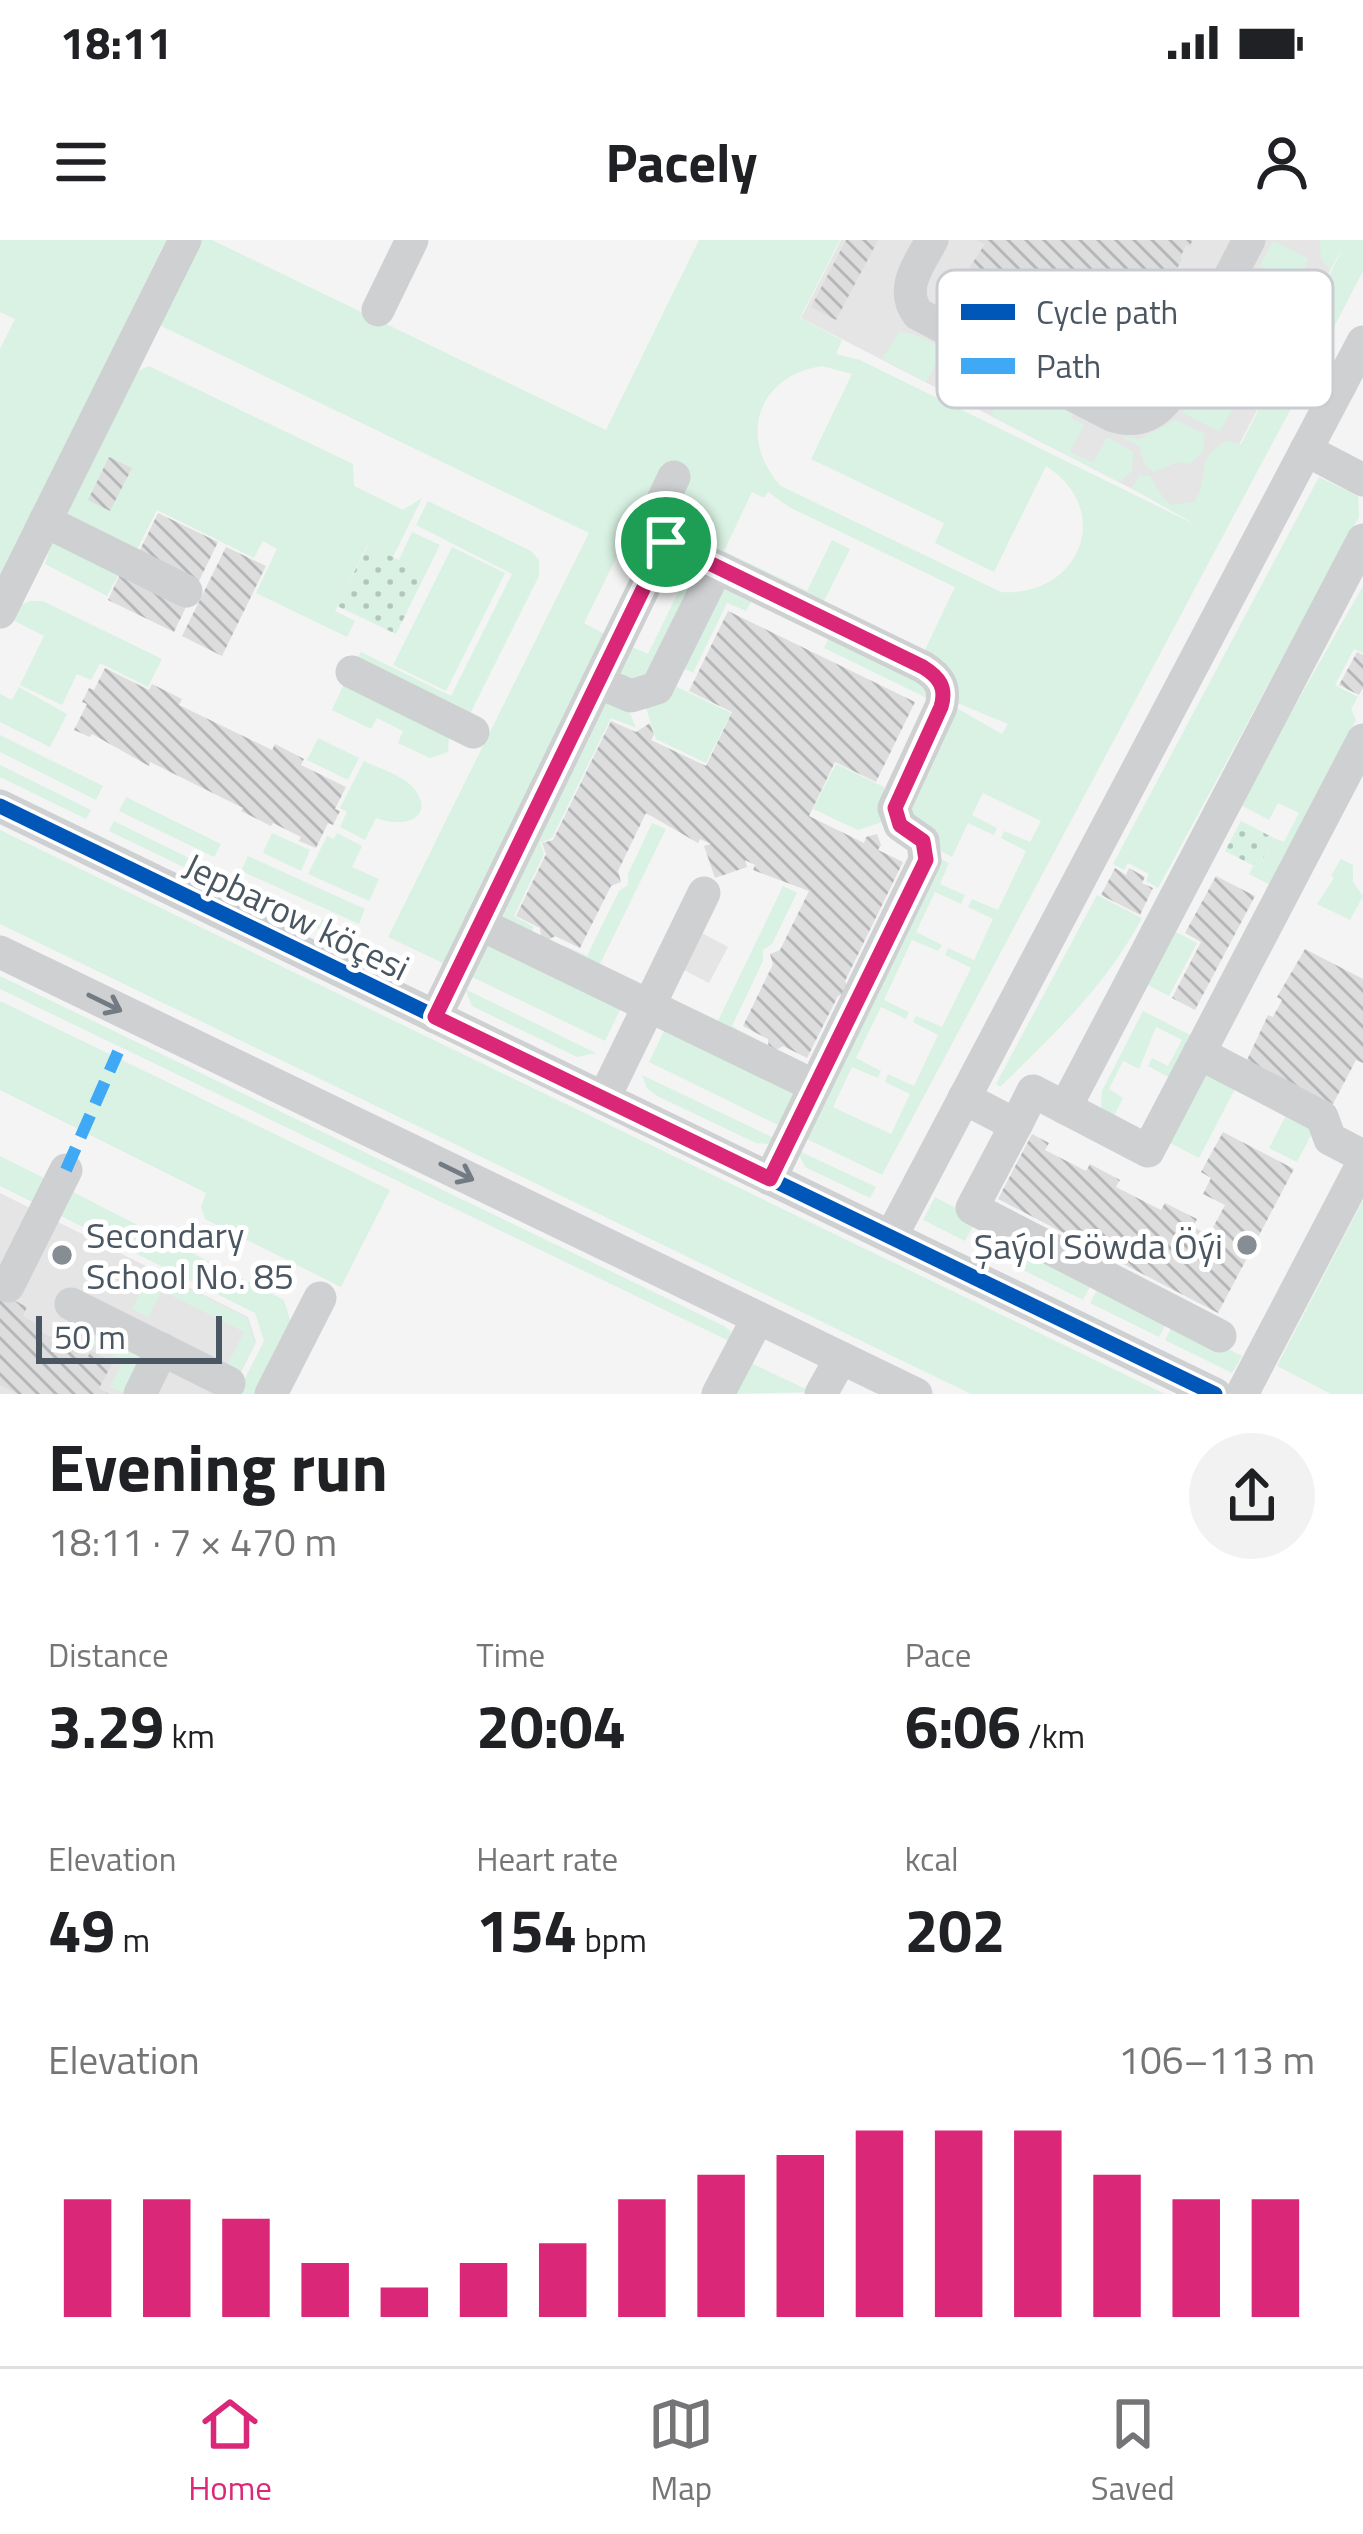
<!DOCTYPE html>
<html lang="en">
<head>
<meta charset="utf-8">
<style>
  :root { --surface:#fff; --page:#f2f2f2; --text:#202124; --muted:#757577; --line:#e0e0e0; --accent:#db2777 }
  body { margin:0; font-family:"Titillium Web",sans-serif; background:var(--page); color:var(--text); height:100vh; display:flex; flex-direction:column; font-size:45px; white-space:nowrap }
  * { box-sizing:border-box; margin:0 }
  p { font-size:39px; color:var(--muted) }
  .icon { flex:none; width:66px; height:66px; fill:none; stroke:currentColor; stroke-width:2; stroke-linecap:round; stroke-linejoin:round }
  .map { position:relative; height:1154px; overflow:hidden }
  .panel { display:flex; flex-direction:column; background:var(--surface); flex:1 }
  .panel>* { flex:none }
  .scale { position:absolute; left:36px; bottom:30px; width:186px; box-sizing:border-box; padding-left:12px; border:6px solid #4a5661; border-top:0; font-size:33px; line-height:42px; white-space:nowrap; color:#4a5661; -webkit-text-stroke:9px #fff; paint-order:stroke }
  .pin { position:absolute; display:grid; place-items:center; width:102px; height:102px; color:#fff; margin:-51px; border:6px solid #fff; border-radius:50%; box-shadow:0 3px 12px #0007 }
  .round { display:grid; place-items:center; flex:none; width:126px; height:126px; border-radius:63px; background:var(--page) }
  .headline { display:flex; align-items:center; justify-content:space-between; height:204px; padding:0 48px }
  h1 { font-size:66px; font-weight:700; line-height:90px }
  .stats { display:grid; grid-template-columns:repeat(3,1fr); gap:18px; height:204px; padding:12px 48px }
  .stats div { display:grid; align-content:center }
  .stats b { font-size:60px; font-weight:700 }
  .stats small { font-size:33px; font-weight:400 }
  .stats p { font-size:33px }
  .chart { height:336px; padding:24px 48px }
  .chart p { display:flex; justify-content:space-between }
  .chart svg { width:100%; height:216px; margin-top:12px; stroke:var(--accent); stroke-width:6 }
  .status { display:flex; justify-content:space-between; align-items:center; height:84px; padding:0 60px; background:var(--surface); direction:ltr }
  .status svg { height:33px; fill:currentColor }
  header { display:flex; justify-content:space-between; align-items:center; height:156px; padding:0 48px; background:var(--surface); font-size:54px; font-weight:700 }
  .dock { display:flex; justify-content:space-around; align-items:center; height:168px; border-top:3px solid var(--line); background:var(--surface); font-size:33px; color:var(--muted) }
  .dock a { display:grid; justify-items:center; gap:6px }
  .dock .selected { color:var(--accent) }
  .map>svg:first-child { display:block }
</style>
</head>
<body>
<div class="status"><b>18:11</b><svg viewBox="0 0 49 12"><path d="M0 12V9h3v3zM5 12V6h3v6zM10 12V3h3v9zM15 12V0h3v12zM26 1h20v11H26zM47 4h2v5h-2z"/></svg></div>
<header><svg class="icon" aria-label="menu" viewBox="0 0 24 24"><path d="M4 6h16M4 12h16M4 18h16"/></svg>Pacely<svg class="icon" aria-label="person" viewBox="0 0 24 24"><circle cx="12" cy="8" r="4"/><path d="M4 21q1-7 8-7t8 7"/></svg></header>
<div class="map">
<svg width="1363" height="1154" viewBox="0 0 1363 1154">
  <defs>
    <pattern id="park-dots" width="8" height="8" patternUnits="userSpaceOnUse" patternTransform="scale(3)"><rect width="8" height="8" fill="#d9f2e3"/><path d="M2 2h.1M6 6h.1" fill="none" stroke="#b2c7bb" stroke-width="1.8" stroke-linecap="round"/></pattern>
    <pattern id="building-back-hatch" width="6" height="6" patternUnits="userSpaceOnUse" patternTransform="scale(3)"><rect width="6" height="6" fill="#ddddde"/><path d="M-1 5l2 2M0 0l6 6M5-1l2 2" fill="none" stroke="#b5b6b7"/></pattern>
  </defs>
  <rect width="100%" height="100%" fill="#f4f4f4"/>
  <g fill="#e6e5e6">
    <path d="M841,0H1346L1198,283L801,78Z"/>
    <path d="M702,693L728,707L709,743L684,730Z"/>
    <path d="M0,953L248,1077L256,1102L230,1154H0Z"/>
  </g>
  <g fill="#d9f2e3" fill-rule="evenodd">
    <path d="M0,0H166L0,339V109L15,79L0,72Z"/>
    <path d="M196,0H212L606,190L699,0H840L800,78L842,100L836,114L860,120L1198,286L1131,248L1140,236H1150L1163,258L1172,265L1194,262C1212,237 1191,221 1227,201L1241,204L1258,171L1242,161L1257,131L1248,126L1252,119L1303,146L882,935L803,897L939,618L949,623L940,644L965,655L961,664L935,652L916,692L942,705L938,711L912,700L884,760L909,772L906,779L881,767L856,818L881,831L878,838L852,827L833,867L891,894L910,854L885,842L888,834L914,846L938,795L913,782L916,776L942,787L971,728L945,715L948,708L974,720L993,679L968,667L972,659L998,670L1026,611L1001,598L1004,591L1030,602L1041,581L983,553L972,575L997,588L994,595L968,583L952,617L941,611C938,590 918,587 908,567L953,466L1002,494L1008,484L955,462L922,416L955,347L789,267L768,252L764,258L752,252L724,311L807,351L832,300L850,309L822,365L665,285L689,235L663,223L584,383L608,396L447,725L388,697L589,293L155,83ZM822,126L852,134L811,219L944,283L935,303L994,332L1046,226C1115,270 1080,357 1001,352L781,246C737,198 757,136 822,126Z"/>
    <path d="M1320,0H1363V31L1319,116L1266,88L1270,79L1280,84L1296,54L1315,63L1342,10L1330,29L1321,19Z"/>
    <path d="M1273,1L1309,19L1295,45L1260,26Z"/>
    <path d="M899,92L914,94L944,108L926,142L882,119Z"/>
    <path d="M971,121L1073,174L1071,178L1084,185L1070,212L1093,223L1107,197L1133,212L1132,231L1119,242L991,176L994,169L956,149Z"/>
    <path d="M149,126L353,224L354,246L403,270L422,258L393,317L367,305L335,371L355,381L347,397L256,353L277,309L263,301L254,318L157,270L136,312L62,280L138,131Z"/>
    <path d="M1197,147L1234,166L1220,192L1183,173Z"/>
    <path d="M1175,180L1205,194L1203,211L1190,224L1177,222L1154,232L1144,224L1140,207L1121,196L1140,199Z"/>
    <path d="M1319,237L1358,256L1359,277L1158,648L1146,641L1149,634L1128,623L1124,630L1113,624Z"/>
    <path d="M428,261L531,311L539,320V336L468,478L355,423L361,412L451,456L512,334L416,285Z"/>
    <path d="M412,292L440,305L426,333L399,320Z"/>
    <path d="M53,299L120,332L107,356L45,324Z"/>
    <path d="M452,307L505,333L446,451L393,425Z"/>
    <path d="M693,322L703,327L642,442L615,437L630,406L648,414Z"/>
    <path d="M1363,346V413L1354,409L1335,445L1358,457L1351,469L1356,480L1270,645L1249,634L1253,626L1258,628L1274,598L1284,602L1299,573L1278,563L1269,580L1239,564Z"/>
    <path d="M724,348L752,360L746,371L727,363L693,433L681,427Z"/>
    <path d="M30,361H43L162,419L148,447L100,423L91,440L77,434L62,465L20,445L44,396L11,379L21,365Z"/>
    <path d="M829,397L925,444L933,461L824,408Z"/>
    <path d="M344,444L449,497L448,512L430,518L398,503L403,491L377,478L371,489L332,470Z"/>
    <path d="M673,445L731,473L706,523L656,499L646,468Z"/>
    <path d="M19,447L67,474L50,507L0,482V454L12,460Z"/>
    <path d="M609,463L630,473L636,488L611,478L552,598L540,603L544,614L514,676L534,687L530,695L500,678L604,464Z"/>
    <path d="M0,495L103,546L96,560L0,512Z"/>
    <path d="M318,498L359,518L348,540L307,520Z"/>
    <path d="M364,521C380,529 406,536 416,551C435,580 400,588 376,578L365,600L340,587L347,572L340,568Z"/>
    <path d="M836,524L884,547L885,581L858,590L813,569Z"/>
    <path d="M0,525L91,570L86,579L0,537Z"/>
    <path d="M126,557L221,604L214,617L119,571Z"/>
    <path d="M114,581L209,628L204,637L109,591Z"/>
    <path d="M652,583L666,589L598,728L561,710L563,705L587,716L619,651L628,645V634Z"/>
    <path d="M0,590L1165,1154H971L0,684Z"/>
    <path d="M272,593L310,610L301,631L263,613Z"/>
    <path d="M337,593L362,606L352,627L379,639L369,661L308,634L327,596L334,599Z"/>
    <path d="M248,616L365,669L359,684L241,631Z"/>
    <path d="M1341,619L1353,625V642L1363,656L1350,680L1317,664L1334,638L1331,636Z"/>
    <path d="M237,641L354,694L350,703L232,650Z"/>
    <path d="M783,646L797,653L772,704L763,710V721L732,786L756,799L754,803L716,785Z"/>
    <path d="M1097,655L1142,678C1106,746 1054,794 1000,847L996,844Z"/>
    <path d="M1176,692L1197,703L1169,756L1148,745Z"/>
    <path d="M486,702L622,766L605,801L468,735Z"/>
    <path d="M0,736L724,1086L731,1092L729,1101L0,749Z"/>
    <path d="M465,749L596,813L577,817L472,766Z"/>
    <path d="M0,761L390,950L341,1047L205,979L201,967L206,953L0,850Z"/>
    <path d="M1143,771L1194,797L1172,839L1148,826L1152,818L1168,826L1182,800L1156,787L1139,829L1123,821L1109,849L1123,858L1110,884L1101,869L1102,851Z"/>
    <path d="M666,787L796,852L782,887L649,822Z"/>
    <path d="M1202,827L1237,845L1199,918L1164,900Z"/>
    <path d="M642,835L776,899L768,904L756,903L657,856L647,848Z"/>
    <path d="M1289,870L1317,884L1297,922L1269,908Z"/>
    <path d="M797,910L876,947L870,958L805,927Z"/>
    <path d="M0,916L44,938L32,962L0,946Z"/>
    <path d="M73,952L284,1060L291,1083L257,1154H237L264,1101L255,1073L61,976Z"/>
    <path d="M935,957L977,979L965,1001L923,980Z"/>
    <path d="M1363,960V1154H1331L1277,1126Z"/>
    <path d="M1026,1004L1094,1039L1083,1060L1015,1026Z"/>
    <path d="M151,1030L247,1078L255,1103L237,1138L227,1125L244,1092L162,1051L148,1077L132,1069Z"/>
    <path d="M1101,1043L1169,1078L1159,1097L1090,1063Z"/>
    <path d="M1175,1081L1242,1116L1232,1133L1165,1100Z"/>
    <path d="M99,1095L144,1113L128,1154L110,1147L123,1121L91,1104Z"/>
    <path d="M749,1122L812,1152L732,1154Z"/>
  </g>
  <g fill="url(#park-dots)">
    <path d="M368,305L426,333L396,394L337,366Z"/>
    <path d="M1241,581L1274,598L1258,628L1225,611Z"/>
  </g>
  <g fill="url(#building-back-hatch)">
    <path d="M846,0H878L836,80L811,67Z"/>
    <path d="M976,0H1193L1189,7L1186,5L1180,18L1182,19L1146,89L1143,87L1137,99L1140,101L1129,121L1107,129L1086,118L1088,115L1072,107L1074,104L1011,71L1009,74L994,66L992,69L972,59L964,36L985,4Z"/>
    <path d="M109,217L132,228L110,271L88,260Z"/>
    <path d="M158,273L218,302L199,341L139,312Z"/>
    <path d="M226,307L266,326L222,416L182,396Z"/>
    <path d="M120,334L186,367L174,392L108,360Z"/>
    <path d="M728,371L915,462L876,542L835,522L809,576L864,603L866,597L877,594L881,605L878,610L903,622L845,741L849,752L838,756L807,818L783,806L769,814L768,799L743,786L773,724L770,714L780,710L809,651L753,630L755,625L745,620L747,627L715,638L704,606L711,604L700,599L698,603L646,573L618,631L621,642L611,646L580,708L555,696L542,704L540,688L516,676L546,614L542,603L553,600L611,481L636,492L650,483L654,495L651,500L706,526L732,472L689,451Z"/>
    <path d="M1357,412L1363,415V448L1359,455L1339,445Z"/>
    <path d="M105,428L149,450L152,444L182,459L179,465L272,510L275,504L304,519L301,525L346,547L335,569L340,571L333,585L328,583L316,608L299,601L301,597L273,583L271,586L241,571L243,568L150,522L149,526L92,494L90,497L74,490L87,464L82,462L89,448L94,450Z"/>
    <path d="M1115,628L1126,635L1129,628L1145,637L1142,643L1153,648L1140,675L1101,655Z"/>
    <path d="M1216,636L1255,656L1195,770L1172,758L1201,702L1185,693Z"/>
    <path d="M1305,709L1363,739V823L1356,820L1333,864L1247,820L1268,775L1273,777L1282,760L1277,757Z"/>
    <path d="M1223,892L1294,929L1218,1073L998,959L1032,894L1049,903L1045,910L1086,931L1090,924L1120,940L1116,947L1161,970L1165,963L1197,979L1193,987L1209,995L1225,965L1203,954L1211,938L1201,932Z"/>
    <path d="M0,1053L27,1067L23,1076L41,1086L39,1091L88,1116L91,1111L113,1122L99,1148L109,1154H17L0,1145Z"/>
  </g>
  <g fill="none" stroke-linecap="round" stroke-linejoin="round">
    <g stroke="#ced0d2" stroke-width="33">
      <path d="M932,0C919,24 899,49 918,74L1111,175C1132,182 1150,178 1165,161L1249,0"/>
      <path d="M378,70L412,0"/>
      <path d="M1208,78L1340,146"/>
      <path d="M1306,210L1363,240"/>
      <path d="M674,237L647,293L923,427C939,437 946,447 941,467L894,568L900,585L923,601L925,620L770,939"/>
      <path d="M45,281L186,351"/>
      <path d="M0,372L185,0"/>
      <path d="M352,432L473,492"/>
      <path d="M598,442L631,456L657,448L717,327"/>
      <path d="M0,566L1215,1154"/>
      <path d="M480,684L815,846"/>
      <path d="M0,712L916,1154"/>
      <path d="M435,777L666,302"/>
      <path d="M1199,813L1322,877L1330,899L1363,916"/>
      <path d="M604,858L704,653"/>
      <path d="M964,858L1016,885L1033,851L1148,911L1363,500"/>
      <path d="M1065,868L1363,300"/>
      <path d="M1016,885L972,968L1220,1096"/>
      <path d="M891,997L1363,102"/>
      <path d="M8,1046L66,930"/>
      <path d="M71,1064L229,1143"/>
      <path d="M140,1154L162,1109"/>
      <path d="M271,1154L320,1058"/>
      <path d="M718,1154L758,1078"/>
      <path d="M821,1154L841,1118"/>
      <path d="M1242,1154L1363,923"/>
    </g>
    <path stroke="#3fa9f5" stroke-width="12" stroke-dasharray="24 12" stroke-linecap="butt" d="M66,930L118,812"/>
    <g stroke="#fff" stroke-width="22">
      <path id="cycleway" d="M0,566L1215,1154"/>
    </g>
    <use href="#cycleway" stroke="#0057b8" stroke-width="15"/>
  </g>
  <defs><path id="oneway-shaft" d="M-6 0H5M1.5-3L5.5 0L1.5 3" fill="none" stroke-width="1.6" stroke-linecap="round" stroke-linejoin="round" transform="scale(3)"/></defs>
  <g stroke="#727b83">
    <use href="#oneway-shaft" transform="translate(105 763) rotate(26)"/>
    <use href="#oneway-shaft" transform="translate(457 932) rotate(26)"/>
  </g>
  <g fill="none" stroke-linecap="round" stroke-linejoin="round">
    <g stroke="#fff" stroke-width="24">
      <path id="route" d="M666,302L923,427C939,437 947,447 941,467L895,568L900,585L923,601L926,620L770,939L435,777Z"/>
    </g>
    <use href="#route" stroke="#db2777" stroke-width="15"/>
  </g>
  <g fill="#868d94" stroke="#fff" stroke-width="4.5">
    <circle cx="1247" cy="1005" r="12"/>
    <circle cx="62" cy="1015" r="12"/>
  </g>
  <g text-anchor="middle" dominant-baseline="central" stroke-width="10" stroke-linejoin="round" paint-order="stroke">
    <g font-size="36" fill="#4a5661" stroke="#fff">
      <text transform="translate(297 676) rotate(26)">Jepbarow köçesi</text>
    </g>
    <g font-size="36" fill="#4a5661" stroke="#fff" text-anchor="start">
      <text x="86" y="994">Secondary<tspan x="86" dy="41">School No. 85</tspan></text>
      <text x="1223" y="1005" text-anchor="end">Şaýol Söwda Öýi</text>
    </g>
  </g>
  <rect x="937" y="30" width="396" height="138" rx="18" fill="#fff" stroke="#c9ccd0" stroke-width="3"/>
  <rect x="961" y="64" width="54" height="16" fill="#0057b8"/>
  <rect x="961" y="118" width="54" height="16" fill="#3fa9f5"/>
  <g font-size="33" fill="#4a5661">
    <text x="1036" y="84">Cycle path</text>
    <text x="1036" y="138">Path</text>
  </g>
</svg>
<div class="scale">50 m</div>
<div class="pin" style="left:666px;top:302px;background:#1e9e55"><svg class="icon" aria-label="arrive" viewBox="0 0 24 24"><path d="M6 21V4h12l-3 4 3 4H6"/></svg></div>
</div>
<section class="panel">
<div class="headline"><div><h1>Evening run</h1><p>18:11 · 7 × 470 m</p></div><a class="round"><svg class="icon" aria-label="share" viewBox="0 0 24 24"><path d="M12 15V3M7 8l5-5 5 5M5 13v7h14v-7"/></svg></a></div>
<div class="stats">
<div><p>Distance</p><b>3.29<small> km</small></b></div>
<div><p>Time</p><b>20:04</b></div>
<div><p>Pace</p><b>6:06<small> /km</small></b></div>
</div>
<div class="stats">
<div><p>Elevation</p><b>49<small> m</small></b></div>
<div><p>Heart rate</p><b>154<small> bpm</small></b></div>
<div><p>kcal</p><b>202</b></div>
</div>
<div class="chart"><p><span>Elevation</span>106–113 m</p>
<svg viewBox="0 0 160 44" preserveAspectRatio="none"><path d="M5 44V20M15 44V20M25 44V24M35 44V33M45 44V38M55 44V33M65 44V29M75 44V20M85 44V15M95 44V11M105 44V6M115 44V6M125 44V6M135 44V15M145 44V20M155 44V20"/></svg>
</div>
</section>
<nav class="dock">
<a class="selected"><svg class="icon" aria-label="home" viewBox="0 0 24 24"><path d="M3 11l9-7 9 7M6 9v11h12V9"/></svg>Home</a>
<a><svg class="icon" aria-label="map" viewBox="0 0 24 24"><path d="M3 6l6-2 6 2 6-2v14l-6 2-6-2-6 2zM9 4v14M15 6v14"/></svg>Map</a>
<a><svg class="icon" aria-label="saved" viewBox="0 0 24 24"><path d="M7 4h10v16l-5-4-5 4z"/></svg>Saved</a>
</nav>
</body>
</html>
